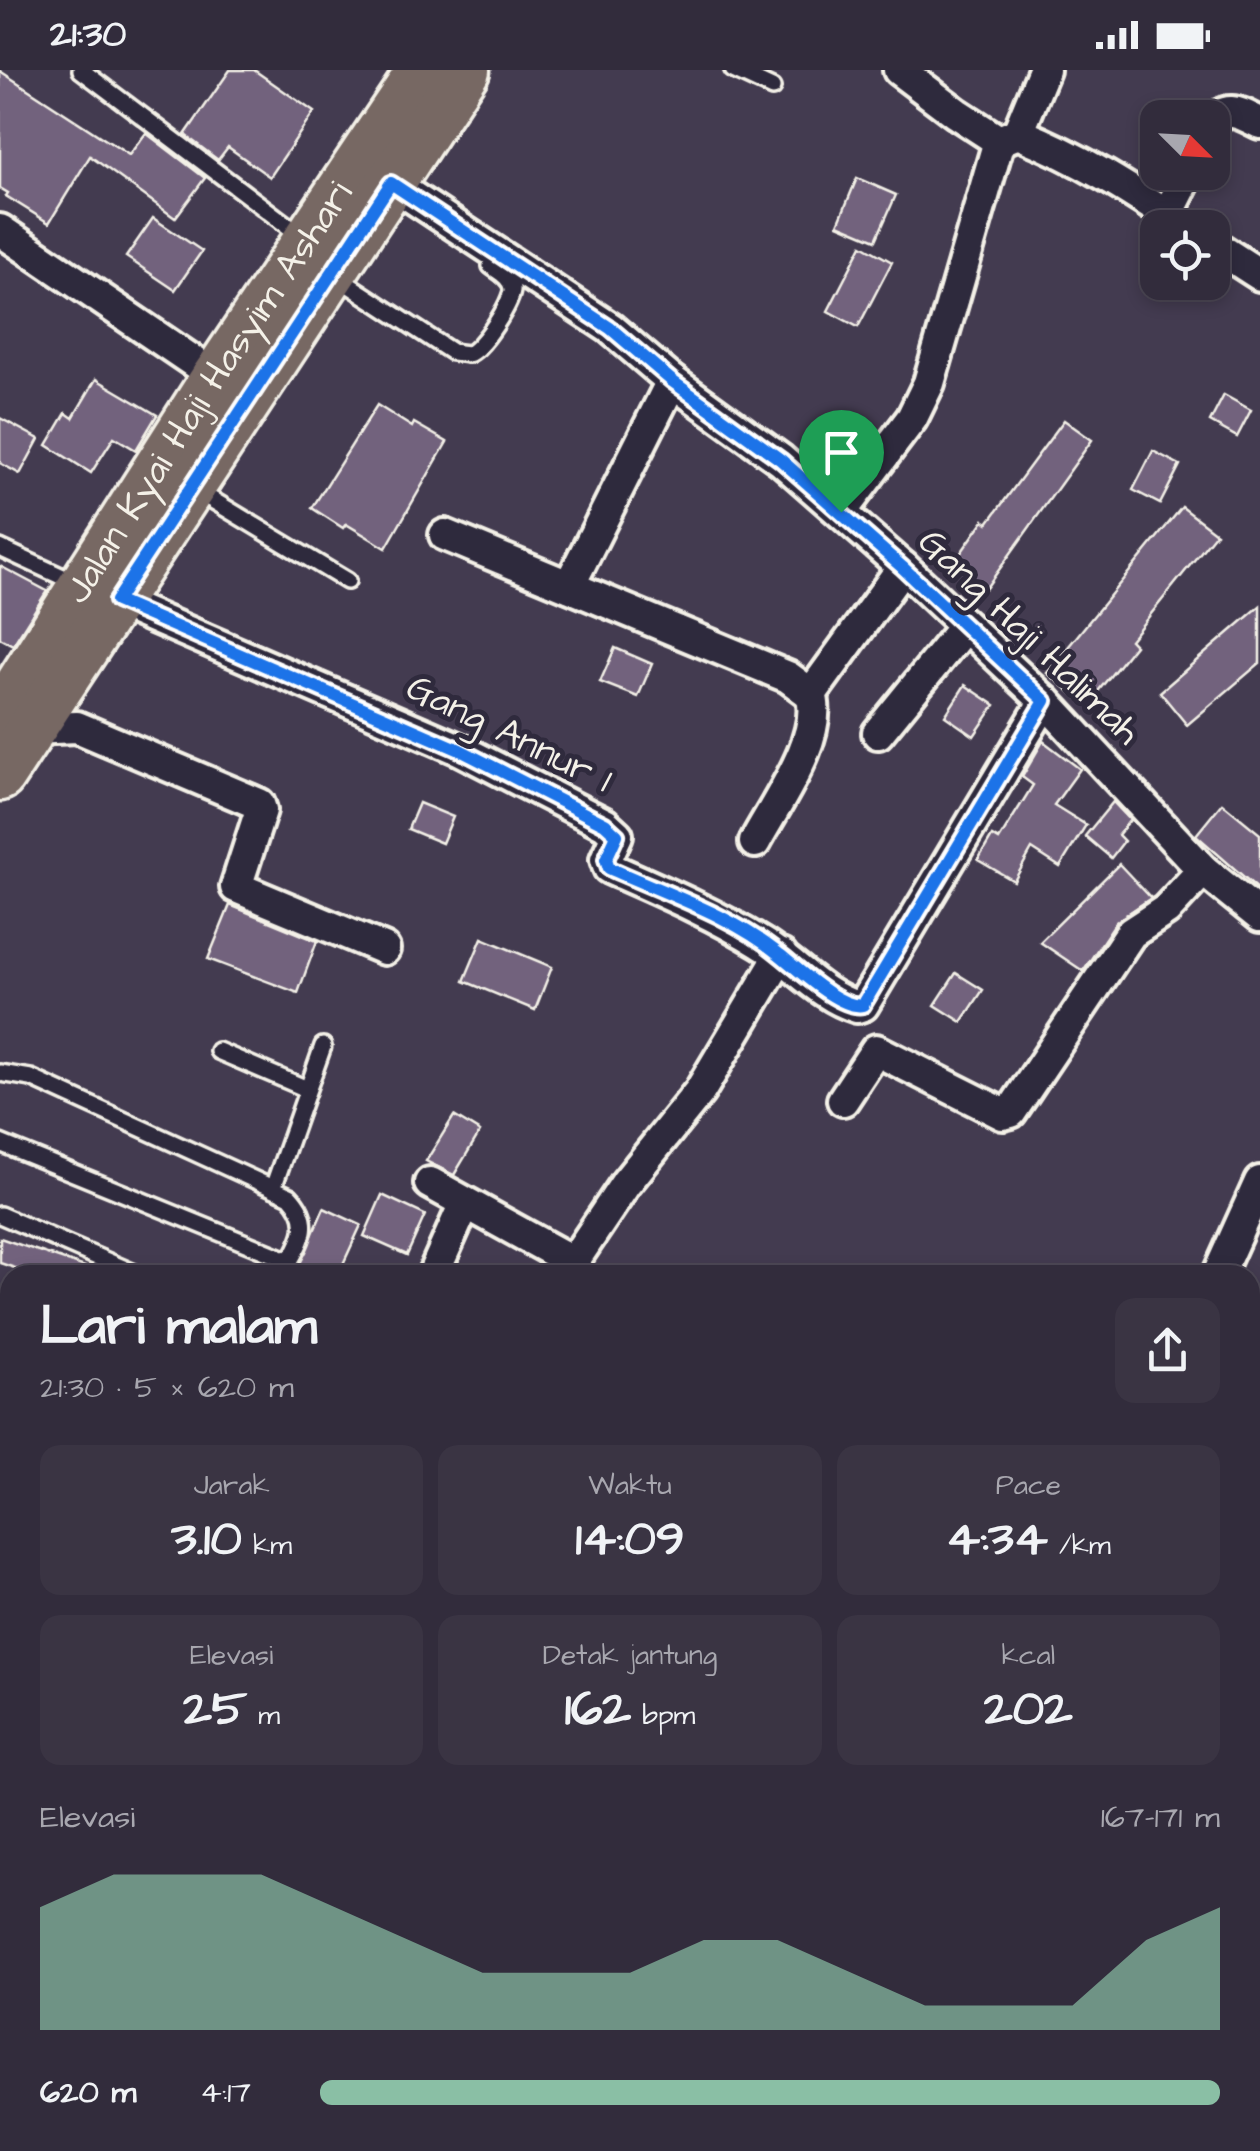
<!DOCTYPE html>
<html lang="id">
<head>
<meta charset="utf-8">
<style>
  :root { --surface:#322c3c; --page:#3a3443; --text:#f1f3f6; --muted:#a8a7af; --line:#4d4856; --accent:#8abfa5 }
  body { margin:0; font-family:"Architects Daughter",sans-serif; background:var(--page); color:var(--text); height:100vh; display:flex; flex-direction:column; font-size:38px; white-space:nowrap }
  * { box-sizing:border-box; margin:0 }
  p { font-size:32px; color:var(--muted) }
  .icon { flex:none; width:55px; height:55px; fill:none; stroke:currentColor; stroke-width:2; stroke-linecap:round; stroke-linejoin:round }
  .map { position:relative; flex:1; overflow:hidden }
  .drawer { position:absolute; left:0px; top:1195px; width:1260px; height:888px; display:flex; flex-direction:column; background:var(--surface); border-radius:30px 30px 0 0; box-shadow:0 5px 15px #0003,0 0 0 2px var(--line) }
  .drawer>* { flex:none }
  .needle { width:65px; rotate:114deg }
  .tools { position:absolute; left:1140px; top:30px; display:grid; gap:20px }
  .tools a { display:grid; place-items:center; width:90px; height:90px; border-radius:20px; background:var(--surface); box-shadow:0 5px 15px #0003,0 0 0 2px var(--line); font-size:50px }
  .pin { position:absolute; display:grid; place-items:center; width:85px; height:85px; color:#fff; margin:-102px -42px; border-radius:50% 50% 50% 0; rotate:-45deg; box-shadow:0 0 10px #0007 }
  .pin .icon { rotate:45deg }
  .round { display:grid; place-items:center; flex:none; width:105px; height:105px; border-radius:20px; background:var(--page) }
  .overview { display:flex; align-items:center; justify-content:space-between; height:170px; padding:0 40px }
  h1 { font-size:55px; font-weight:700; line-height:75px }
  .figures { display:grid; grid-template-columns:repeat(3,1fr); gap:15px; height:170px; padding:10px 40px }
  .figures div { display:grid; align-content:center; border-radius:20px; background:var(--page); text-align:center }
  .figures b { font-size:50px; font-weight:700 }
  .figures small { font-size:28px; font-weight:400 }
  .figures p { font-size:28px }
  .chart { height:280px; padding:20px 40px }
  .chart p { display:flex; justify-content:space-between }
  .chart svg { width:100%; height:180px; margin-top:10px; fill:var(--accent); opacity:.7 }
  ul { padding:0 40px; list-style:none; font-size:32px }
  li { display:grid; grid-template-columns:160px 120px 1fr; align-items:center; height:75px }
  li i { height:25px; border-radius:12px; background:var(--accent) }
  .status { display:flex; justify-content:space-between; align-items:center; height:70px; padding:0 50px; background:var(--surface); direction:ltr }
  .status svg { height:28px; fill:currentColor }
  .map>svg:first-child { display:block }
</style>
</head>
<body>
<div class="status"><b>21:30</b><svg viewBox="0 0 49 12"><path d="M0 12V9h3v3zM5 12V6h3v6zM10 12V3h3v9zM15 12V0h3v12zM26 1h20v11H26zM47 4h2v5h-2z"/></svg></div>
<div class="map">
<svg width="1260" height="2081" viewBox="0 0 1260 2081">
  <rect width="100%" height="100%" fill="#433b50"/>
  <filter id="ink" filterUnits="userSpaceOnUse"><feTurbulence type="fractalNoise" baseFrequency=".01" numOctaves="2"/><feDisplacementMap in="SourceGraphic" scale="20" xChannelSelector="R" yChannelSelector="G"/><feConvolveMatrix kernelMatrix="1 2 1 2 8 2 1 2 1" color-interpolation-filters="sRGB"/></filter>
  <g filter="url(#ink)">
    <g fill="#72627d" stroke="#f4f1e8" stroke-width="2.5">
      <path d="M230,0H254L314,42L270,107L228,77L218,90L185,65Z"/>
      <path d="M0,1L129,85L146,63L205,108L175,148L90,86L49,153L6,126L8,123L0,118Z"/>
      <path d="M857,108L896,125L876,170L838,154Z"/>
      <path d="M153,148L202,181L175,220L126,187Z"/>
      <path d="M862,175L892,192L858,257L828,241Z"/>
      <path d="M96,309L157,345L136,380L114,367L91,403L47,375L66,343L73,348Z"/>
      <path d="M1224,325L1251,340L1237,367L1210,352Z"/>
      <path d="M377,335L412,357L414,353L447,372L386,478L346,454L343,458L312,438Z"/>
      <path d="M0,348L39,369L20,404L0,393Z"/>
      <path d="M1064,350L1092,370L986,518L953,494L984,450L988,453Z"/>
      <path d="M1153,381L1180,395L1160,434L1133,420Z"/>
      <path d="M1182,437L1216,463L1130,570L1135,575L1087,635L1047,603Z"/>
      <path d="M0,496L47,521L13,575L0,568Z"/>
      <path d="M1260,536V593L1187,655L1160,622Z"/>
      <path d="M615,578L652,594L638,627L600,612Z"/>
      <path d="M965,615L995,635L974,666L945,646Z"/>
      <path d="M1043,671L1080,699L1054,735L1086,755L1060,797L1032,779L1014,811L978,790L992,766L999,770L1033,715L1022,707Z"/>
      <path d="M1113,732L1130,750L1118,765L1124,771L1111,788L1085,766Z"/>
      <path d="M419,733L453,747L442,773L408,759Z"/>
      <path d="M1222,733L1260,764V821L1196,765Z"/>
      <path d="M1119,794L1151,828L1116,852L1083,901L1040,872Z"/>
      <path d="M230,835L317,871L298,923L208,889Z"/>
      <path d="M482,868L552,897L535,940L464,911Z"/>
      <path d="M956,903L983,920L962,952L935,935Z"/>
      <path d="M454,1046L480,1062L454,1105L426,1091Z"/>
      <path d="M382,1125L425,1145L407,1185L364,1166Z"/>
      <path d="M324,1138L361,1155L338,1205H295Z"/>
      <path d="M0,1168L97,1201L96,1205H36L0,1193Z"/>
    </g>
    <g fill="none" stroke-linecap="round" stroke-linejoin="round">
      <g stroke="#f4f1e8" stroke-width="22">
        <g id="lane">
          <path d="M81,0L304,168"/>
          <path d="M733,0L772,18"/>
          <path d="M337,207L452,282C453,282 468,284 468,284C481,281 514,230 512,218C510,207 499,202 491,196"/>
          <path d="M194,419L347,511"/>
          <path d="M0,478L78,514"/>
          <path d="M218,981L307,1019"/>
          <path d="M0,1003L31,1008L290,1126C317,1155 298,1175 282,1205"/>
          <path d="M0,1073L290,1191"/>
          <path d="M273,1118L323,976"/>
          <path d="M0,1145L139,1205"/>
          <path d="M561,2081L563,2072"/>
        </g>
      </g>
      <g stroke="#f4f1e8" stroke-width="38">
        <g id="street">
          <path d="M899,0L956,43L999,71L1018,63C1084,90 1129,119 1187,158"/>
          <path d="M1212,54C1227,33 1241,44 1260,53"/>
          <path d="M1018,63L1044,0"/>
          <path d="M391,113L610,258L672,311L781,390L903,497L1045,631L1203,800L1260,846"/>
          <path d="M1168,144L1189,102"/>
          <path d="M0,160L216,307"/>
          <path d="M1212,174L1260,205"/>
          <path d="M841,442L912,348L929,313L999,71"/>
          <path d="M445,465L788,607L811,624L903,497"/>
          <path d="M569,516L672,311"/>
          <path d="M116,531L459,679L605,754L617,765L606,789L609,798C661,821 713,843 761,873C793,892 820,926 857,937L863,935L1045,631"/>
          <path d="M31,659L77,657L259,734L261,740L236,817L384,879"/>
          <path d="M878,663L965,556"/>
          <path d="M755,772C775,734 825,666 811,624"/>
          <path d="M843,1030L876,980L1003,1044L1011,1042L1131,863L1166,840L1203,800"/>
          <path d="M430,1113L573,1192L626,1113L700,1021L781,885"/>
          <path d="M433,1205L465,1133"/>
          <path d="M1218,1205L1260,1112"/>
          <path d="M0,1416L10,1423"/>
          <path d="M1250,1535L1260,1539"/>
          <path d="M0,1696L10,1691"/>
          <path d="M1250,2037L1260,2023"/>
          <path d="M380,2081L384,2072"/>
          <path d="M698,2081L701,2072"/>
          <path d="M1219,2081L1225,2072"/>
        </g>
      </g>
      <g stroke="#f4f1e8" stroke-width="50">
        <g id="secondary">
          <path d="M1250,1821L1260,1808"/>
          <path d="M1250,1954L1260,1940"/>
          <path d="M0,1976L10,1980"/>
          <path d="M0,2019L10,2023"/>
          <path d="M123,2072L141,2081"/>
          <path d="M233,2072L250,2081"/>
          <path d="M1056,2081L1063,2072"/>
          <path d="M1160,2081L1166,2072"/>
        </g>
      </g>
      <g stroke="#f4f1e8" stroke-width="55">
        <g id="primary">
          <path id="s1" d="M0,646L216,307L422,0"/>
          <path d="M0,706L465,0"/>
        </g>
      </g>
      <use href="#lane" stroke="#2f2a3d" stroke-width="15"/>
      <use href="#street" stroke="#2f2a3d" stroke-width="30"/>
      <use href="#secondary" stroke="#2f2a3d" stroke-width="42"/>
      <use href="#primary" stroke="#776864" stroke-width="48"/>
    </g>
  </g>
  <g fill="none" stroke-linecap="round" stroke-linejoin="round" filter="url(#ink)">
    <g stroke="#fff" stroke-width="20">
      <path id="route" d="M391,113L610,258L672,311L781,390L902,497L1045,631L863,935C840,940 798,899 780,885C732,845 666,824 609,798L606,789L617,765L605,754L460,680L116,531Z"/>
    </g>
    <use href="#route" stroke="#1a73e8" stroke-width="12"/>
  </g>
  <g text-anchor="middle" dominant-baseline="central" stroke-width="10" stroke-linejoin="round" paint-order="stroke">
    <g font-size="38" fill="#f4f1e8" stroke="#2f2a3d">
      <text stroke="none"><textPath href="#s1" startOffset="385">Jalan Kyai Haji Hasyim Ashari</textPath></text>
      <text transform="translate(1029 567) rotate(44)">Gang Haji Halimah</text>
      <text transform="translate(509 664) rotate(26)">Gang Annur 1</text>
    </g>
  </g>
</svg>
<div class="tools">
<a><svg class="needle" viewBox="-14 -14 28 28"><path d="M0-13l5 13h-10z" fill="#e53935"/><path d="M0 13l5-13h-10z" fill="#a8a7af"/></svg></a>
<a><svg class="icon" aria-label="locate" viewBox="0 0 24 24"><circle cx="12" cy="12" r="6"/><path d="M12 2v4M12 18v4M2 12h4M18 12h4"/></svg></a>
</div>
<div class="pin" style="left:841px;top:442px;background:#1e9e55"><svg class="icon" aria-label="arrive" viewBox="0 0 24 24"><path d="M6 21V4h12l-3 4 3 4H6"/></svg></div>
<section class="drawer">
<div class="overview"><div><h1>Lari malam</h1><p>21:30 · 5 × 620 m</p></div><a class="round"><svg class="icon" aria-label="share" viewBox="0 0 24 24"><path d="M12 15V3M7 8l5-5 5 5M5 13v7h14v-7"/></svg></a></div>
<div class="figures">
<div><p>Jarak</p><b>3.10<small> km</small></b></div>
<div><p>Waktu</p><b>14:09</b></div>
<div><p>Pace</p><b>4:34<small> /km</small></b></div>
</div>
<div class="figures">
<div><p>Elevasi</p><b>25<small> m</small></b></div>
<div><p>Detak jantung</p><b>162<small> bpm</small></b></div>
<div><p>kcal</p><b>202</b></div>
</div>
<div class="chart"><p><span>Elevasi</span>167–171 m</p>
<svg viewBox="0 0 160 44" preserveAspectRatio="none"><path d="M0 44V14L10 6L20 6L30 6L40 14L50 22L60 30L70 30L80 30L90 22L100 22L110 30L120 38L130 38L140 38L150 22L160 14V44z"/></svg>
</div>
<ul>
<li><b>620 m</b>4:17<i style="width:100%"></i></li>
</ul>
</section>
</div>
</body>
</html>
